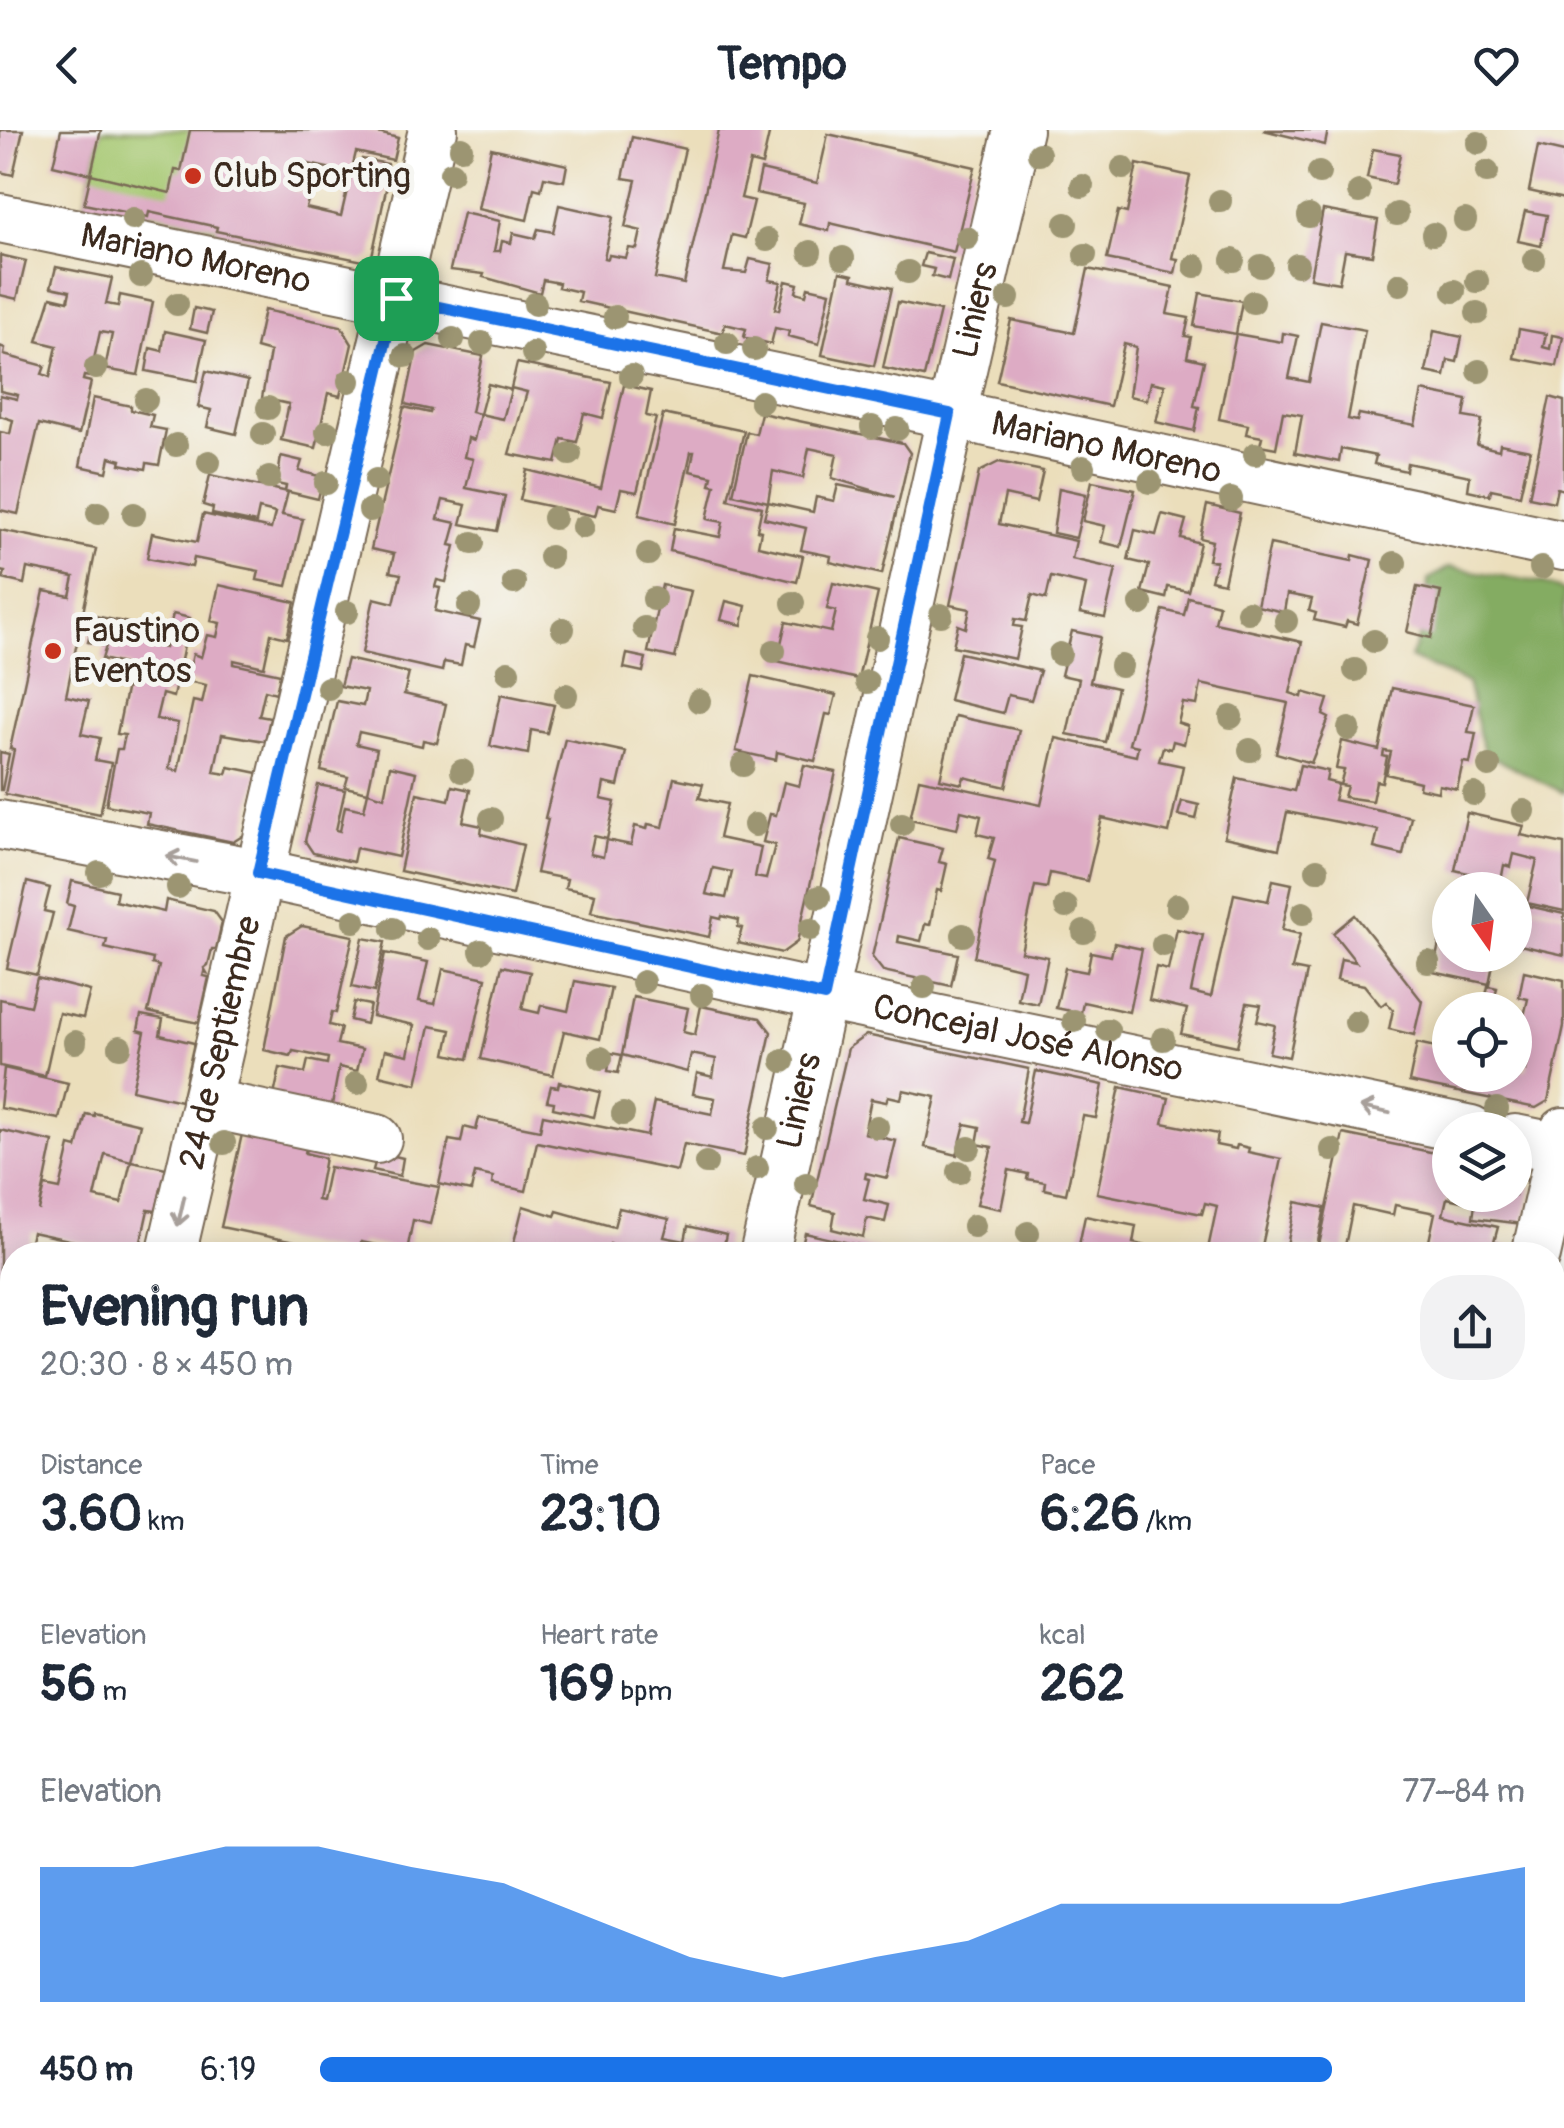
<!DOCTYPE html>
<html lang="en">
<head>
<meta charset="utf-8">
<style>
  :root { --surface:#fff; --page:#f2f2f3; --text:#1f2937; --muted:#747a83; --accent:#1a73e8 }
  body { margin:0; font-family:Pangolin,sans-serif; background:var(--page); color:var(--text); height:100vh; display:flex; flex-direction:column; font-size:38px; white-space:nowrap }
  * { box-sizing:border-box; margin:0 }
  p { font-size:32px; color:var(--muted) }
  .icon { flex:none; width:55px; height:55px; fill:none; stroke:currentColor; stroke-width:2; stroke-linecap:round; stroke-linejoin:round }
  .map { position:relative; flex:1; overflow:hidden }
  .side { position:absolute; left:0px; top:1112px; width:1565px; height:888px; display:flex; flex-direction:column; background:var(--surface); border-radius:40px 40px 0 0; box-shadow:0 5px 25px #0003 }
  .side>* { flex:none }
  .needle { width:65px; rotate:166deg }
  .controls { position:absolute; left:1432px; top:742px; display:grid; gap:20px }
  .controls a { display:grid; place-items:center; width:100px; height:100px; border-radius:50%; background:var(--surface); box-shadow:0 5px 25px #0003; font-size:50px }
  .pin { position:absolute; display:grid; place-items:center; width:85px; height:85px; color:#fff; margin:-42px; border-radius:20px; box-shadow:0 5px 15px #0006 }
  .round { display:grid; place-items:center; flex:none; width:105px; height:105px; border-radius:40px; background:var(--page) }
  .head { display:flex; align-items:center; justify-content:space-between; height:170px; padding:0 40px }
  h1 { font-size:55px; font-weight:700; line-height:75px }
  .stats { display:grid; grid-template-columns:repeat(3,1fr); gap:15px; height:170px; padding:10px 40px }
  .stats div { display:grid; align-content:center }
  .stats b { font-size:50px; font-weight:700 }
  .stats small { font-size:28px; font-weight:400 }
  .stats p { font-size:28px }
  .chart { height:280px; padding:20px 40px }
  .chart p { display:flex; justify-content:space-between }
  .chart svg { width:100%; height:180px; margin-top:10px; fill:var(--accent); opacity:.7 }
  ul { padding:0 40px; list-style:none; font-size:32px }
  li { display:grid; grid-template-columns:160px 120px 1fr; align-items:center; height:75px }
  li i { height:25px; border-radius:12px; background:var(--accent) }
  header { display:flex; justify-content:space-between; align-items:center; height:130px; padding:0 40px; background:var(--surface); font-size:45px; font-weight:700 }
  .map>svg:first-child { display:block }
</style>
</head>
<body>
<header><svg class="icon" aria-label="back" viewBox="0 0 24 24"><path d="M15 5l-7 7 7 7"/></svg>Tempo<svg class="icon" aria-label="heart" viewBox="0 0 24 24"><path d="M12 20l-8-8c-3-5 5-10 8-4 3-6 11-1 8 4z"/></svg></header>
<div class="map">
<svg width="1564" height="1998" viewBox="0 0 1564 1998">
  <rect width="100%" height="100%" fill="#f6f6f2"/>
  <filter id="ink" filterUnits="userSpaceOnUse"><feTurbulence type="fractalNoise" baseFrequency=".01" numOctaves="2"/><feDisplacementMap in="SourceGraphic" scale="20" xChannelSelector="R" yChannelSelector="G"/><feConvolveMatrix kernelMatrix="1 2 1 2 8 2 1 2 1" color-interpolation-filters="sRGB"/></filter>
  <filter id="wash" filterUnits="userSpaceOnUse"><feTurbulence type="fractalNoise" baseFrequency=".0048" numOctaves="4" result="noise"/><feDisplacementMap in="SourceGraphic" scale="40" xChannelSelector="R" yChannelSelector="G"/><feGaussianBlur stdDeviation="2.25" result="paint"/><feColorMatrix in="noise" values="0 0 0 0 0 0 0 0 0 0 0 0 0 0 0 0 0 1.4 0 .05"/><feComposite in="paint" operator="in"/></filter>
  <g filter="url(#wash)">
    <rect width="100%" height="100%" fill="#ebdebb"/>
    <path fill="#a5c76f" stroke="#707846" stroke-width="2.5" d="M101,0H306L280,114L84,74Z"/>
    <path fill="#84ac62" stroke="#606b40" stroke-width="2.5" d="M1449,437L1543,453L1564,461V663L1484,623L1467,553L1410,528L1426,491L1428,450Z"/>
    <g id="blocks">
      <g fill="#ddabc4" fill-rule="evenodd">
        <path d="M0,0H23L13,45L0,42Z"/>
        <path d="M61,0H101L91,44L53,35Z"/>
        <path d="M190,0H366L398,8L393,30L356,22L351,43L358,44L362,29L388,34L385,50H388L372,126L363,131L216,101L217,97L149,82L148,87L84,74L91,44L170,63L175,40L181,41ZM299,32L351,43L341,86L306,78L310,63L292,60Z"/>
        <path d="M719,0H770L762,35L750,32L741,68L754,71L745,108L732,105L724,141L746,143L750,129L773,134L769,150L781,152L775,179L779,180L786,151L798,154L796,162L806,165L808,157L830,162L819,214L788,206L789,201L775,198L771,214L744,207L746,199L725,194L723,203L578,171L580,162L558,157L559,153L543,150L540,163L483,147L484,144L450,140L463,83L500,91L494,121H500L502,111L511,113L513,103L535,108L538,99L553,102L559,75L613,87L604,128L608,129L609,125L626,128L629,118L637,119L641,101L625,97L636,50L623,48L632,7L685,19L655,148L684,154Z"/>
        <path d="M1263,0H1328L1325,15Z"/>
        <path d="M828,4L975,37L954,122L830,93L829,101L799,94L804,73L756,63L761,40L817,53Z"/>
        <path d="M1538,16L1564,22V69L1529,61Z"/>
        <path d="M491,18L567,35L564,51L544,47L541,60L534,58L527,90L478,79Z"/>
        <path d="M1373,19L1400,24L1394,54L1367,48Z"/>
        <path d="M1137,34L1190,46L1172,128L1178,129L1175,143L1107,129L1118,81L1127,83Z"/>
        <path d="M1323,80L1378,90L1372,125L1345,121L1339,153L1310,148Z"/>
        <path d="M1525,81L1547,85L1541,116L1518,111Z"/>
        <path d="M925,123L953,129L948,150L932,146L934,139L921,136Z"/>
        <path d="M0,125L26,131L17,169L0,165Z"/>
        <path d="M56,137L112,148L106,174L118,176L120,165L153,172L138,245L105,239L112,204L100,202L90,247L84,246L83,250L91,252L79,304L39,294L18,384L0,380V302L10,304L13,290L0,286V265L17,269L18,265L0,261V216L5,218L4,225L45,236L42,244L50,247L57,216L37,211L51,167L68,171L70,161L51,157Z"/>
        <path d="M1088,139L1173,157L1167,184L1189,188L1185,206L1191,207L1187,227L1204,231L1194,276L1199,277L1194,301L1156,292L1165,255L1151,252L1147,270L1129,266L1136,217L1124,214L1110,276L997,251L1011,190L1074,203Z"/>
        <path d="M840,142L853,145L852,149L892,158L874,236L822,225Z"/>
        <path d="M1200,163L1242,171L1236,204L1194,196Z"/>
        <path d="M898,172L940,181L924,247L883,238Z"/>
        <path d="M194,178L212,182L207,203L190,199Z"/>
        <path d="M264,180L341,196L352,214L340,266L328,263L316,318L281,310L289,274L262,268L270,222L256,218Z"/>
        <path d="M1321,192L1365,200L1348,289L1357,291L1359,284L1415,295L1422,261L1467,270L1464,287L1482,290L1477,315L1499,320L1500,314L1530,320L1520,365L1491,359L1490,365L1468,360L1470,346L1407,333L1406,341L1374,334L1376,326L1341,319L1339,332L1295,323L1302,285L1283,282L1276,318L1260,315L1262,307L1246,304L1248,295L1219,289L1236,204L1282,212L1283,203L1298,206L1289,248L1309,252Z"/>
        <path d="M1519,199L1546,204L1543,217L1550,219L1552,205L1563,207L1557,236L1514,228Z"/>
        <path d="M165,201L206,210L197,251L146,241L150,218L162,221Z"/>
        <path d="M1434,201L1462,207L1457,232L1448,230L1445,246L1426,242Z"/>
        <path d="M428,215L483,226L471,282L480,284L474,310L468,308L464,327L473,329L466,358L505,366L497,401L461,394L466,375L443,370L438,389L456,393L450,415L455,416L446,452L437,450L435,457L440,458L435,481L480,491L474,517L465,515L461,535L444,532L442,541L362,523L374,468L394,473L401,444L390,442L394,424L371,419L404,277L430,283L431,280L405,274L416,222Z"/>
        <path d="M517,233L611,252L603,288L584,283L577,312L562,309L556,333L509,324L527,262L511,258Z"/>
        <path d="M206,241L248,251L236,304L207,297L211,280L198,277Z"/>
        <path d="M488,254L511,260L503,289L480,284Z"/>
        <path d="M624,255L651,261L646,286L656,288L637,362L621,359L616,379L598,375L595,386L520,370L527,340L601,358Z"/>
        <path d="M1550,267L1564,271V360L1557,358L1554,372L1529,367Z"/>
        <path d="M93,268L131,276V280L153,285L150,297L166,300L159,335L147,333L146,339L120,334L121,330L110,327L107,342L80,336Z"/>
        <path d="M761,283L903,313L910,323L882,444L830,432L831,426L801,420L806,398L764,388L768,372L733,364L747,302L756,304ZM809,318L837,324L832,348L895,367L838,355L834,371L816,367L813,382L768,372L773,341L803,348Z"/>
        <path d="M663,284L744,301L728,369L762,377L757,400L761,401L758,416L803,426L797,452L670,421L674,398L720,407L723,392L707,389L715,355L710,354L712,346L690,341L694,322H691L675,394L639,385Z"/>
        <path d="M281,326L302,331L299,341L323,347L318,369L285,361L286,356L277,354Z"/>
        <path d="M999,332L1043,341L1036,372L1005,365L999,394L1076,411L1072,429L1116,439L1105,488L1080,483L1086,455L1051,447L1046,469L1032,465L1026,491L1015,489L1014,496L1022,497L1015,529L953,516L958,495L966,498L970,479L950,475L979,342Z"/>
        <path d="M210,345L288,362L282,385L303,389L287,456L257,450L259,441L194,428L192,437L147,428L152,403L197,412L203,384L271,399L275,383L259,379L256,393L212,384L213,378L203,375Z"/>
        <path d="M1092,351L1135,360L1121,417L1101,412L1105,396L1083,391Z"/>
        <path d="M1059,358L1086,364L1076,408L1053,403Z"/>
        <path d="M1207,375L1240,383L1224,453L1211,450L1216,431L1208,430L1212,411L1200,408Z"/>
        <path d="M1162,384L1186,390L1181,408L1200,413L1188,461L1168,457L1166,468L1142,462L1149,435L1128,430L1135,400L1156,405Z"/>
        <path d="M0,400L96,419L66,566L89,571L81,604L100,608L95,630L111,633L100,684L5,664L14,620L10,619L44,461L70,466L74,447L27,438L24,454L3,449L5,442L0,441Z"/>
        <path d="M1270,414L1352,431L1353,425L1372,430L1357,494L1347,491L1345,497L1314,490L1316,483L1309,481L1312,469L1287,464L1284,482L1257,476Z"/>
        <path d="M833,453L878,463L858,549L777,531L786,492L831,502L836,481L827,479Z"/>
        <path d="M219,455L295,472L287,508L271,504L264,537L234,530V534L280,544L276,563L265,560L259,586L270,588L265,611L222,604L214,642L227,644L229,637L258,643L244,705L233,712L147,694L149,683L106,675L117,619H122L125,605L117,604L131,536L102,529L106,516L88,512L95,486L133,494L129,510L165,518L173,484L190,488L173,567L162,564L156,589L178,593L169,639L178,641L193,571L202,573L206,555L187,551L193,524L201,527L207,505L217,507L220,493L211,491Z"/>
        <path d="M662,455L691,461L675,528L648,522Z"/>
        <path d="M1417,457L1441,462L1431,508L1407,502Z"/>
        <path d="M1188,467L1219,475L1215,493L1302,512L1290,563L1302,567L1303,562L1328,569L1323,585L1329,588L1311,633L1276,623L1288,573L1201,554L1197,575L1183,573L1178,593L1188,596L1184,614L1173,611L1171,619L1163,617L1159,631L1183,636L1169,703L1102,688L1087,751L1050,743L1047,758L1035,756L1021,822L1048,827L1038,874L1018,870L1024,839L974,827L995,731L988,729L994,708L977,704L981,686L961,681L957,699L910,689L919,649L1041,675L1056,608L1136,626L1138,616L1129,614L1163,480L1184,485Z"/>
        <path d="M726,471L746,476L742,495L721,490Z"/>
        <path d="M1072,501L1100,507L1090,552L1117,558L1105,612L1067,604L1079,549L1061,545Z"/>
        <path d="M960,523L1040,541L1031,570L1008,565L1003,583L949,570Z"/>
        <path d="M627,524L646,528L643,542L624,538Z"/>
        <path d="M347,529L409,543L404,564L446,574L437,613L423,610L422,616L359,602L356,614L377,619L368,662L384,667L390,636L416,642L398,727L356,718L353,732L313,723L305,711L318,655L345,660L336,700L340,701L345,676L364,680L368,662L345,657L348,647L321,641L337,571L363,576L366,561L340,556Z"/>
        <path d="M753,546L836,565L831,585L826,584L815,631L777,622L776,630L736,621Z"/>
        <path d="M1392,558L1474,575L1468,602L1476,603L1470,633L1463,632L1457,659L1439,655L1438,662L1419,658L1420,652L1386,644L1391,622L1384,621L1383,626L1387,627L1382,652L1376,651L1372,671L1344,667L1347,656L1340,655L1344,640L1336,639L1342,611L1379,620Z"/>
        <path d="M501,564L554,575L547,603L531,600L528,624L490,616Z"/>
        <path d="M955,586L1019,600L1006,657L964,647L962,654L940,649Z"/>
        <path d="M565,609L626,622L618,656L604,653L601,669L615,672L607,709L594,706L590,724L603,727L606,710L631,715L635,696L647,699L648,694L663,697L674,648L703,654L699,668L727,674L719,708L761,717L755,747L766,749L775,715L763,712L770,684L776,685L784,652L799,656L804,635L836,642L797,812L782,823L738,813L742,798L738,797L739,790L722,786L721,789L713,787L709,807L591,782L595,764L565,758L567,749L536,743L548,689L545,688ZM713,738L732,742L726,768L706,764Z"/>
        <path d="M0,622L9,624L2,660H0Z"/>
        <path d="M1300,635L1328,641L1326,651L1338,654L1334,670L1411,687L1403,725L1374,718L1378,700L1287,682L1279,719L1224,707L1237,648L1294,661Z"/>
        <path d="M452,656L470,660L463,692L482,696L481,704L523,715L512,765L400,741L417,663L449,670Z"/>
        <path d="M1182,671L1199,675L1196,689L1178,685Z"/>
        <path d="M1467,683L1524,696L1521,705L1564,714V781L1527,773L1537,730L1514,724L1511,737L1504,735L1501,751L1455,740Z"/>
        <path d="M899,708L943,718L939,732L947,734L941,761L937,760L930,795L925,794L921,811L899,806L898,812L958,824L951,856L883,841L872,827Z"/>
        <path d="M1273,750L1292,754L1282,800L1300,804L1292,839L1307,842L1289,927L1269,923L1275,895L1257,891L1261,875L1247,873L1237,916L1181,904L1187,879L1149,870L1156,837L1168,840L1177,799L1203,805L1191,862L1211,867L1234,764L1268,771Z"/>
        <path d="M72,751L117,761L115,771L164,782L166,770L214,781L222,792L216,819H212L208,835L204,838L207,843L204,842L203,846L209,847L199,893L148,882L159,836L152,834L153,829L105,818L107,810L68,801L74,776L67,774Z"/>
        <path d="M27,752L50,758L44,781L53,783L37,845L7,838Z"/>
        <path d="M1448,771L1450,825H1476L1475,830L1493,834L1489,854L1433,842Z"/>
        <path d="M1515,773L1564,784V825L1515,814Z"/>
        <path d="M1355,785L1422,871L1414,905L1389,899L1393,880L1386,872L1381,876L1364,855L1337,850L1341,829L1356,832L1333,803Z"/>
        <path d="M302,796L353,806L336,883L332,882L329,895L341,898L337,914L362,919L357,941L339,937L329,991L271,979L280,938L305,943L308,930L327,934L328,928L293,921L291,926L264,920L286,806Z"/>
        <path d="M363,808L385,812L374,862L352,857Z"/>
        <path d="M1114,813L1142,819L1129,882L1083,872L1081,883L1056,878L1065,838L1087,842L1091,822L1111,826Z"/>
        <path d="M385,823L428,832L419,871L435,874L443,839L486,848L468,929L446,924L451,900L430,896L417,954L379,945L385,920L408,925L414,895L372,886Z"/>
        <path d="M502,836L530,842L522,879L539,883L541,875L568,881L575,851L611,858L600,909L564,901L553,945L481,929Z"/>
        <path d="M1524,841L1564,850V896L1548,971L1536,978L1409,952L1417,913L1440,918L1443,900L1450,901V945H1515V937L1526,940L1528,932L1515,929V885L1524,886L1528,869L1519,867Z"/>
        <path d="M37,848L90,861L83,888L59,883L45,946L0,936V869L30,876Z"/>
        <path d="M1488,856L1497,858L1493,874L1512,880H1483Z"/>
        <path d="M633,867L688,878L683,902L695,905L701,876L760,888L771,902L744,1026L684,1014L677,1041L537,1012L526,1061L492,1054L493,1047L475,1043L471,1061L439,1054L449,1010L461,1012L464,997L476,1000L479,988L540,1000L543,985L647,1006L654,972L712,984L715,968L693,964L697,943L713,947L716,929L691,924L687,942L622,925Z"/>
        <path d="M354,872L370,875L366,894L350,890Z"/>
        <path d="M141,885L163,889L160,905L194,913L181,971L132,960L145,902L138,900Z"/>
        <path d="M866,905L1029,939L1019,992L1025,993L1036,941L1103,955L1096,988L1083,986L1066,1064L1044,1059L1045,1052L1027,1049L1028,1044L1009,1040L1001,1079L977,1074L992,1017L977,1014L980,997L965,994L957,1025L925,1017L936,967L903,960L901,969L888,966L886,972L871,969L864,1003L896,1011L887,1048L866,1043L865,1048L869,1049L864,1069L889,1075L885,1092L867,1088L863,1107L832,1099L835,1082L811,1076L848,918Z"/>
        <path d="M611,923L622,925L618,943L608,941Z"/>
        <path d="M4,938L68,953L59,989L0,978Z"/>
        <path d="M559,952L600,962L594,987L553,978L554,972L547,971L551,956L558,957Z"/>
        <path d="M1120,957L1169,968L1163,993L1218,1004L1216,1015L1236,1019L1237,1015L1249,1018L1248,1022L1281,1029L1260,1125H1237L1208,1119L1217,1076L1205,1073L1202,1084L1097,1063Z"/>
        <path d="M94,983L140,994L131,1031L105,1024L95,1067L121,1073L131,1031L166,1038L156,1081L148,1080L138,1125L32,1102L27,1125H12V1141L0,1139V1000L53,1012L39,1081L45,1056L60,1059L70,1016L77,1018L86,984L94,986Z"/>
        <path d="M245,991L309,1004L305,1023L325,1028L317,1070L322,1071L329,1037L439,1057L430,1094L413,1090L407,1121L361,1112L358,1125L221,1097Z"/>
        <path d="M1343,1004L1450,1026V1065H1515V1040L1522,1042L1531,1060L1522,1094L1473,1088L1475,1074L1447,1068L1443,1085L1498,1097L1494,1112L1516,1118L1515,1125H1426L1435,1083L1395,1075L1393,1085L1353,1076L1344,1121L1319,1115Z"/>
        <path d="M378,1022L403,1028L400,1046L373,1040Z"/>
        <path d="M1296,1072L1325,1078L1316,1121L1287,1115Z"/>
        <path d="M523,1076L555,1086L557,1081L614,1097L619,1078L669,1089L664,1107L685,1111L688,1096L726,1105L722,1125H644V1122L610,1114L607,1125H576L514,1112Z"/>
        <path d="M1085,1086L1136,1096L1133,1113L1187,1125H1077Z"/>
        <path d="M805,1103L880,1120L879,1125H800Z"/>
        <path d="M0,1194L12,1196V1269L7,1268L8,1261L0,1259Z"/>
        <path d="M0,1336L12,1338V1383L0,1381Z"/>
        <path d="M1552,1361L1564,1364V1400L1552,1397Z"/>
        <path d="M1552,1406L1564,1409V1485L1552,1482Z"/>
        <path d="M0,1501L12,1503L10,1634H12V1658L0,1656V1551L7,1553L9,1543L0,1541Z"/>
        <path d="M1552,1553L1564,1556V1581L1552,1579Z"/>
        <path d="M1552,1605L1564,1608V1634L1552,1631Z"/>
        <path d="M1552,1703L1564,1706V1810L1552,1803Z"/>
        <path d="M0,1740L9,1742L1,1773H0Z"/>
        <path d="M1564,1835V1880L1552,1876Z"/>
        <path d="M1552,1895L1564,1898V1987L1552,1985Z"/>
        <path d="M15,1988H102L99,1998H12Z"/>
        <path d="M163,1988H202L199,1998H160Z"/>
        <path d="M599,1988H691L688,1998H606Z"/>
        <path d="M723,1988H776L775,1993L788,1998H720Z"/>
        <path d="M903,1988H941L938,1998H901Z"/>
        <path d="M954,1988H993L1026,1998H951Z"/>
        <path d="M1041,1988H1065L1080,1993L1078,1998H1038Z"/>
        <path d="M1192,1988H1306L1304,1998H1189Z"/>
        <path d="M1367,1988H1431L1429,1994L1422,1992L1420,1998H1364Z"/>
        <path d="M1474,1988H1494L1492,1998H1471Z"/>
      </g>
    </g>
  </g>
  <g filter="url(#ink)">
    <use href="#blocks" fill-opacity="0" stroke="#796955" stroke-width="2.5"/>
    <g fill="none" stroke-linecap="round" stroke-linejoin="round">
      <g stroke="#796955" stroke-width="52">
        <g id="minor">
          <path id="s1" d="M0,88L950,284L1564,416"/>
          <path id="s2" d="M0,695L258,743L824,866L1471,1000"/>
          <path d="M206,973L377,1009"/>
          <path d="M1515,1009L1564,1019"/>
          <path id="s3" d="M171,1125L433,0"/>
          <path id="s4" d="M764,1125C851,750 928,374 1018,0"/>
          <path d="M1536,1125L1564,1002"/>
          <path d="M0,1302L12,1304"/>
          <path d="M1552,1658L1564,1661"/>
          <path d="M0,1858L12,1805"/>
          <path d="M454,1988L499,1998"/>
          <path d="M1544,1988L1564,1993"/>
          <path d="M553,1998L556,1988"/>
          <path d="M1330,1998L1333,1988"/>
        </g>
      </g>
      <use href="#minor" stroke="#fff" stroke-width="48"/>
    </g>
    <g fill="#9c9572">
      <circle cx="1478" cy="13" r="12"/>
      <circle cx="461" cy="18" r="12"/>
      <circle cx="1039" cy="24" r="12"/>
      <circle cx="1123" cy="38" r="12"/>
      <circle cx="1487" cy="42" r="12"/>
      <circle cx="451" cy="43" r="12"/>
      <circle cx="1319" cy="43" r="12"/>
      <circle cx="1082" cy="56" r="12"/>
      <circle cx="1359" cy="62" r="12"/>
      <circle cx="1220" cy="71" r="12"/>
      <circle cx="1397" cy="84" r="12"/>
      <circle cx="1309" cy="86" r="12"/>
      <circle cx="133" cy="89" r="12"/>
      <circle cx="1465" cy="90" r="12"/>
      <circle cx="1066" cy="94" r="12"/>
      <circle cx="1433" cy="104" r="12"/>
      <circle cx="967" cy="108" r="12"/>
      <circle cx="767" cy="110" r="12"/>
      <circle cx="810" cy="122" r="12"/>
      <circle cx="1085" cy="125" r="12"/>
      <circle cx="843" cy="128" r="12"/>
      <circle cx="1233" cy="130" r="12"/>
      <circle cx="1534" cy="130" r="12"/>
      <circle cx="1297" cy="135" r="12"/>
      <circle cx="1195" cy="136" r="12"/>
      <circle cx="1261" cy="136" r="12"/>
      <circle cx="908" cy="142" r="12"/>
      <circle cx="141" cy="146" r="12"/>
      <circle cx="1477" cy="151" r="12"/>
      <circle cx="1400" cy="154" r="12"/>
      <circle cx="1454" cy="161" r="12"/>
      <circle cx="1008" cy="168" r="12"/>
      <circle cx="1253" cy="172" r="12"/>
      <circle cx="177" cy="174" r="12"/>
      <circle cx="535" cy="174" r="12"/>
      <circle cx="1477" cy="183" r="12"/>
      <circle cx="615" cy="187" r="12"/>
      <circle cx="453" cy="209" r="12"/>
      <circle cx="482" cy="213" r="12"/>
      <circle cx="727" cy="213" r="12"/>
      <circle cx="754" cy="219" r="12"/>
      <circle cx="533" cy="223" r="12"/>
      <circle cx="405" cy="226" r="12"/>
      <circle cx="96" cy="238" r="12"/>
      <circle cx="1479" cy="241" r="12"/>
      <circle cx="631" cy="246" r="12"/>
      <circle cx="349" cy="251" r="12"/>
      <circle cx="146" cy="270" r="12"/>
      <circle cx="761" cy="272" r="12"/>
      <circle cx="268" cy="278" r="12"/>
      <circle cx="872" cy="297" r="12"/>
      <circle cx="897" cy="299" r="12"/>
      <circle cx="327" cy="302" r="12"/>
      <circle cx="263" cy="304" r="12"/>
      <circle cx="176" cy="315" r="12"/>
      <circle cx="570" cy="324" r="12"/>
      <circle cx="1255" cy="324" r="12"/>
      <circle cx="209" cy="332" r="12"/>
      <circle cx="1083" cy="337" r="12"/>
      <circle cx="269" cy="348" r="12"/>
      <circle cx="376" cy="350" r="12"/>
      <circle cx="1150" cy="352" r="12"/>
      <circle cx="326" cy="353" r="12"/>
      <circle cx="1231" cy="369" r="12"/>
      <circle cx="370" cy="380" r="12"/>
      <circle cx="98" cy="383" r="12"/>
      <circle cx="134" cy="384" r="12"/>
      <circle cx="554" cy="388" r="12"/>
      <circle cx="583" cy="397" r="12"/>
      <circle cx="473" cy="413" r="12"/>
      <circle cx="648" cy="424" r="12"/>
      <circle cx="550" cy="427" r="12"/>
      <circle cx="1395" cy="433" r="12"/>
      <circle cx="1541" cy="438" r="12"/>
      <circle cx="514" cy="453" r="12"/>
      <circle cx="654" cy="469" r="12"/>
      <circle cx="793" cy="473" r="12"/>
      <circle cx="1141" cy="474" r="12"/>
      <circle cx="469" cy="476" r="12"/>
      <circle cx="347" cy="482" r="12"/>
      <circle cx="1248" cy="482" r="12"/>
      <circle cx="941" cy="485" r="12"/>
      <circle cx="1286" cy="491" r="12"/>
      <circle cx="644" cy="498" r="12"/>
      <circle cx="563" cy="499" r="12"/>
      <circle cx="877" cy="508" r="12"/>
      <circle cx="1374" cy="511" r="12"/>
      <circle cx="774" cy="521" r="12"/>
      <circle cx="1060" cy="524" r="12"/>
      <circle cx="1121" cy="536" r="12"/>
      <circle cx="1355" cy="540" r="12"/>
      <circle cx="508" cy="542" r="12"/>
      <circle cx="867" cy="552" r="12"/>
      <circle cx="328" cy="558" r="12"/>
      <circle cx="566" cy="565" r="12"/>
      <circle cx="699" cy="571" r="12"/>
      <circle cx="1231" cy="587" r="12"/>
      <circle cx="1349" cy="599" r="12"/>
      <circle cx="1250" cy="620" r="12"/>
      <circle cx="743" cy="635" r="12"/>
      <circle cx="1489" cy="636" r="12"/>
      <circle cx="462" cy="641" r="12"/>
      <circle cx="1474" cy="664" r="12"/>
      <circle cx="1524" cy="681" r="12"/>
      <circle cx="491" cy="689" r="12"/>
      <circle cx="902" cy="694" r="12"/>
      <circle cx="755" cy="695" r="12"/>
      <circle cx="1317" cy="740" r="12"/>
      <circle cx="99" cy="743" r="12"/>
      <circle cx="178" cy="757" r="12"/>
      <circle cx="819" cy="767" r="12"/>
      <circle cx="1177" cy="775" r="12"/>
      <circle cx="1066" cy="777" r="12"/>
      <circle cx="1303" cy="783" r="12"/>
      <circle cx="354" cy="791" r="12"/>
      <circle cx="393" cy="799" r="12"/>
      <circle cx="810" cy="799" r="12"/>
      <circle cx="1084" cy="802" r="12"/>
      <circle cx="963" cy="805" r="12"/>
      <circle cx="428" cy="809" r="12"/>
      <circle cx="1163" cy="815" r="12"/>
      <circle cx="481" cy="821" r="12"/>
      <circle cx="1428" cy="832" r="12"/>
      <circle cx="643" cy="852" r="12"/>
      <circle cx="924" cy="857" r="12"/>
      <circle cx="702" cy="865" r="12"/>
      <circle cx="1074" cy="891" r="12"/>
      <circle cx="1356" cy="892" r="12"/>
      <circle cx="1108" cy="900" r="12"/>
      <circle cx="1163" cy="909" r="12"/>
      <circle cx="75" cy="912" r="12"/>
      <circle cx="120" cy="917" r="12"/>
      <circle cx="601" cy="928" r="12"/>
      <circle cx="783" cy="931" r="12"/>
      <circle cx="357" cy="953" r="12"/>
      <circle cx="1497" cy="979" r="12"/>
      <circle cx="623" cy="984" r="12"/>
      <circle cx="877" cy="997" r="12"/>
      <circle cx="767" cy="998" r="12"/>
      <circle cx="224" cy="1013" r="12"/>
      <circle cx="969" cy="1018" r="12"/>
      <circle cx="1332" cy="1020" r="12"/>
      <circle cx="706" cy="1033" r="12"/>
      <circle cx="757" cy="1038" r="12"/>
      <circle cx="959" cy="1042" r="12"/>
      <circle cx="806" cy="1054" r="12"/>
      <circle cx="974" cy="1096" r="12"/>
      <circle cx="1028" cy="1103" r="12"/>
    </g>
    <defs><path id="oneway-shaft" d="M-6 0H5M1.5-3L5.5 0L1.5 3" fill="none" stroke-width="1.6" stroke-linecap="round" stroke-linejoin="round" transform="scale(2.5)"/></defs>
    <g stroke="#a79f9a">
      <use href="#oneway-shaft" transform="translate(181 729) rotate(-169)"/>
      <use href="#oneway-shaft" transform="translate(1375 980) rotate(-168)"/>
      <use href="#oneway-shaft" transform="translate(181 1081) rotate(103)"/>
    </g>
  </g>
  <g fill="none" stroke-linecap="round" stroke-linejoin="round" filter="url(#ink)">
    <g stroke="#fff" stroke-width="20">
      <path id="route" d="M396,168L950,284L824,866L258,743Z"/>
    </g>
    <use href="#route" stroke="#1a73e8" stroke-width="12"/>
  </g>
  <g fill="#c8321e" stroke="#f6f6f2" stroke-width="4">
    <circle cx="193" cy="46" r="10"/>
    <circle cx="53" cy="521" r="10"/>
  </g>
  <g text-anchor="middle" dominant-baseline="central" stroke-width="10" stroke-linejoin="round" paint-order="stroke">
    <g font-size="35" fill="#3b2a1e" stroke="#f6f6f2" text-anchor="start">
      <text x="213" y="46">Club Sporting</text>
      <text x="73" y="501">Faustino<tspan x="73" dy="40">Eventos</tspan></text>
    </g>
    <g font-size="35" fill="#3b2a1e" stroke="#f6f6f2">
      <text stroke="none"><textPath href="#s1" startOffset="200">Mariano Moreno</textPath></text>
      <text stroke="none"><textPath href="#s4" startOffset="968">Liniers</textPath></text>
      <text stroke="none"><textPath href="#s1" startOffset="1130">Mariano Moreno</textPath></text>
      <text stroke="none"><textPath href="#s2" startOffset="1050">Concejal José Alonso</textPath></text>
      <text stroke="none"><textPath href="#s3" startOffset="218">24 de Septiembre</textPath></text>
      <text stroke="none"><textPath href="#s4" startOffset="158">Liniers</textPath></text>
    </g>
  </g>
</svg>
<div class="controls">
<a><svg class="needle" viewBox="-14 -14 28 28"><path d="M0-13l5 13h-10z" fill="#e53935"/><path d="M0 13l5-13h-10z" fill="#747a83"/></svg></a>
<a><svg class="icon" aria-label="locate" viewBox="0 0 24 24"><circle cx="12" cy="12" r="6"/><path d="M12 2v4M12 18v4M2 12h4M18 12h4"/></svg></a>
<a><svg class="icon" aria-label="layers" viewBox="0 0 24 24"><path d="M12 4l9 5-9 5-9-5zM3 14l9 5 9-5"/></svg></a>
</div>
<div class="pin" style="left:396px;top:168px;background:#1e9e55"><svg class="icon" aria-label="arrive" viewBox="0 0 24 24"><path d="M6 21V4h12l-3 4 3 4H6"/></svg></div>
<section class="side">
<div class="head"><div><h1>Evening run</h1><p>20:30 · 8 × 450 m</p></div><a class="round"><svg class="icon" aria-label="share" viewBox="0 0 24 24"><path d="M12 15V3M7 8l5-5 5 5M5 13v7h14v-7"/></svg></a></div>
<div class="stats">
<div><p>Distance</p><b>3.60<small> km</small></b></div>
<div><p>Time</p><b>23:10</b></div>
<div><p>Pace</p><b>6:26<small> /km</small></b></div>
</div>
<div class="stats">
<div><p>Elevation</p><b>56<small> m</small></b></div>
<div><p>Heart rate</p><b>169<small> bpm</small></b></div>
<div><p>kcal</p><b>262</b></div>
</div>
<div class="chart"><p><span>Elevation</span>77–84 m</p>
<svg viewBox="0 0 160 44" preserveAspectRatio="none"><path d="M0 44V11L10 11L20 6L30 6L40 11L50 15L60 24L70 33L80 38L90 33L100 29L110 20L120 20L130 20L140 20L150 15L160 11V44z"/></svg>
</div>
<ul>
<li><b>450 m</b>6:19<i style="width:84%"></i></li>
</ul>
</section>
</div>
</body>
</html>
